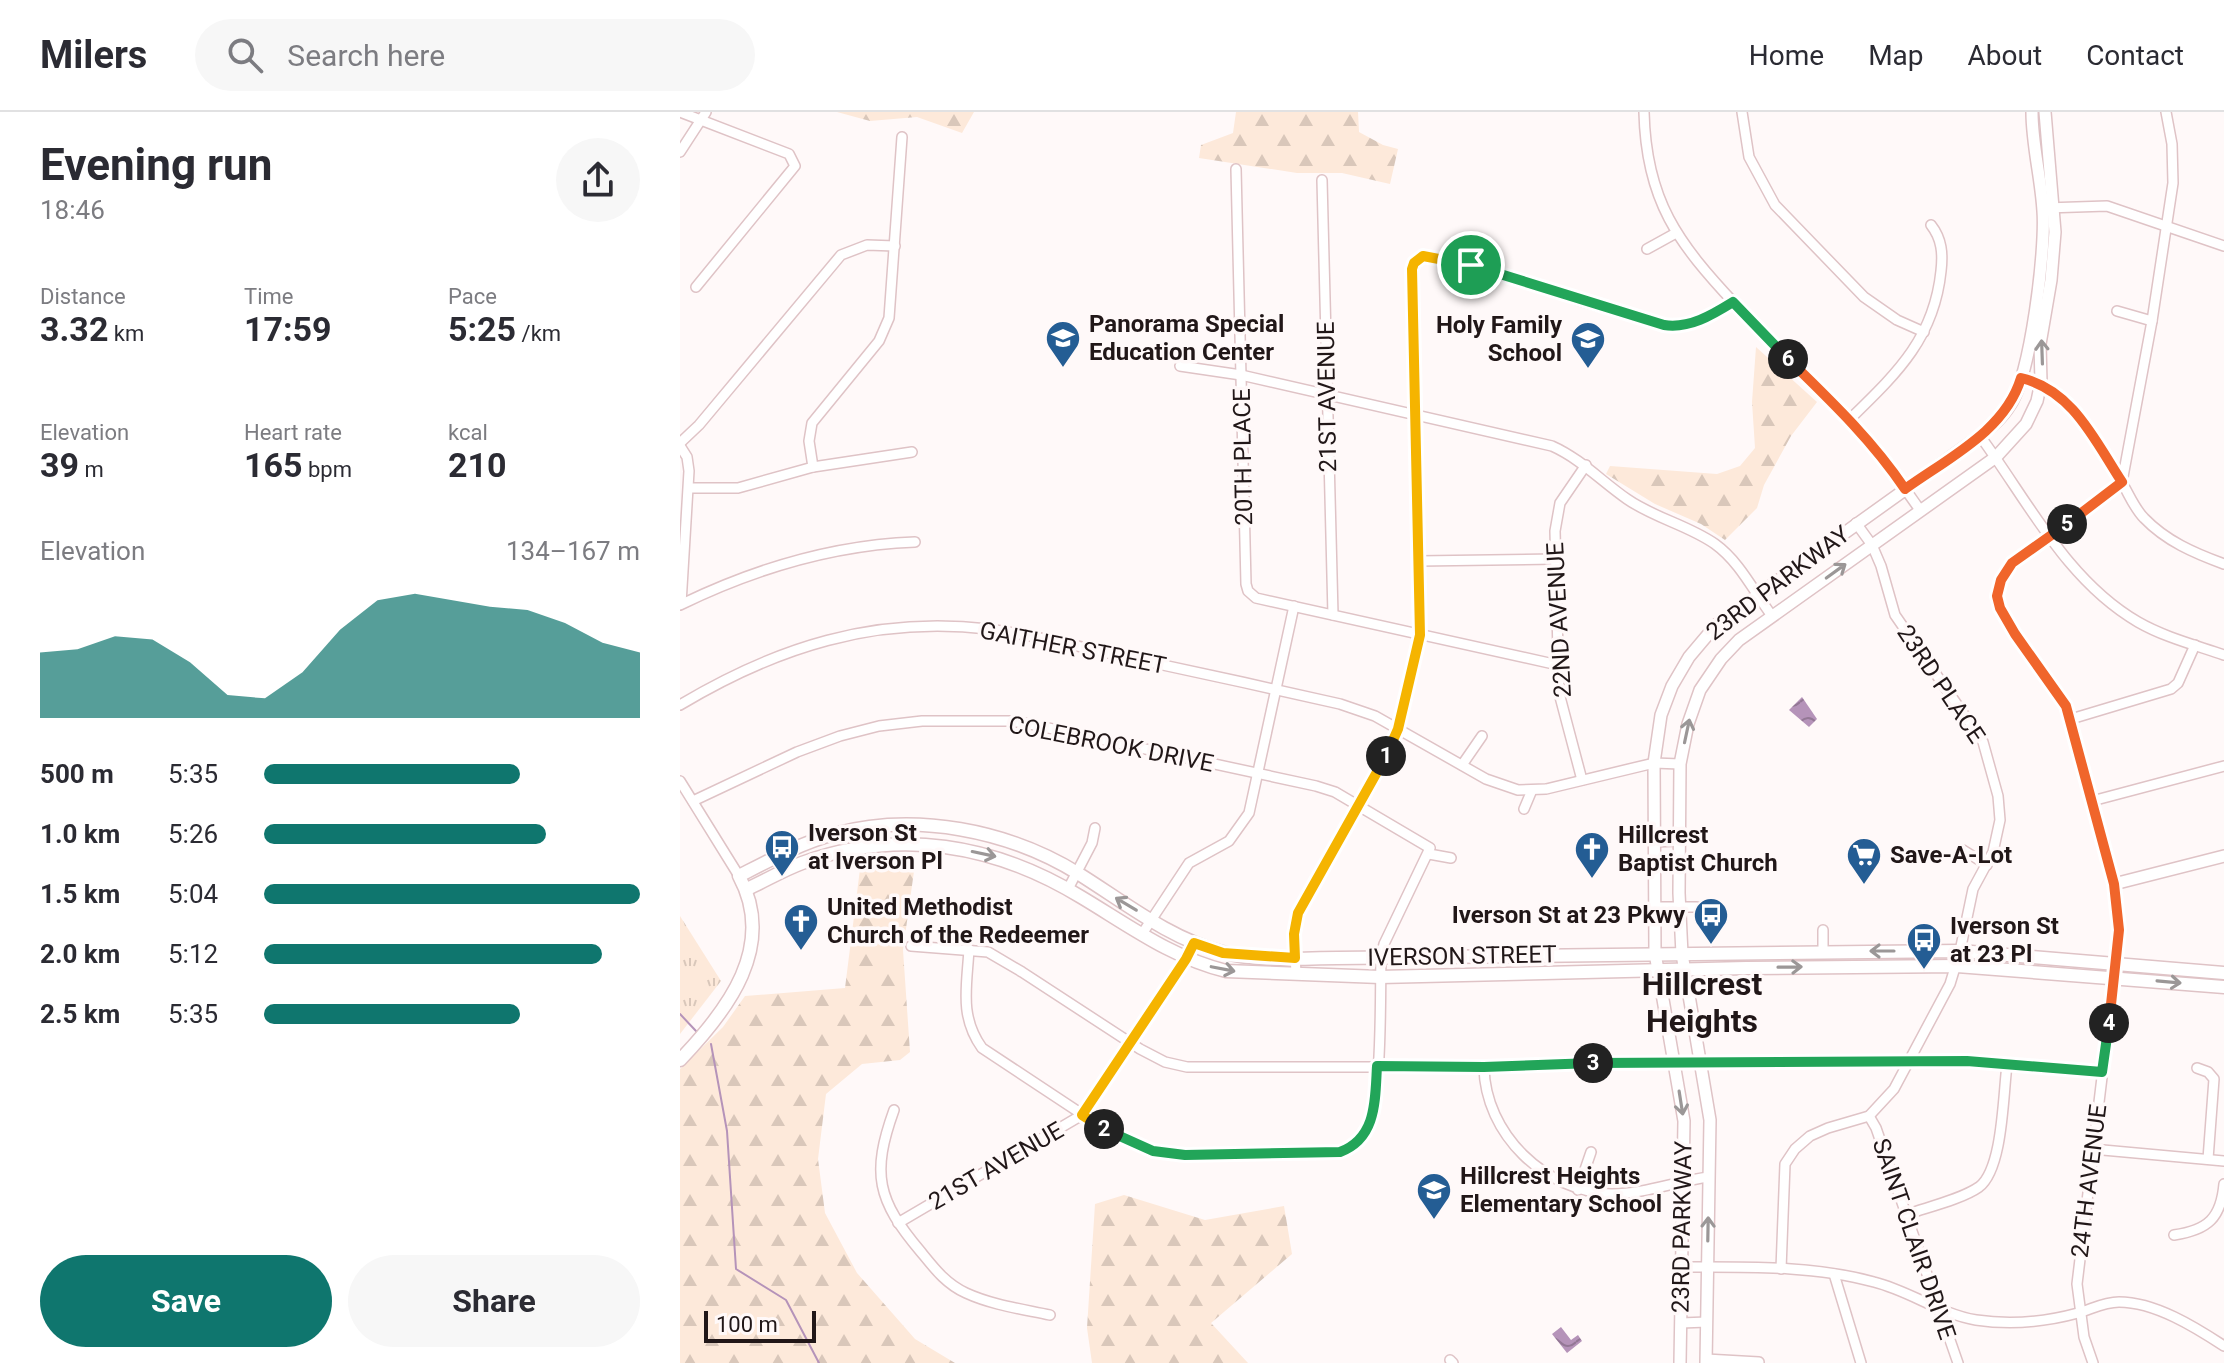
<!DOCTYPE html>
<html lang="en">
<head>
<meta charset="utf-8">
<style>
  :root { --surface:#fff; --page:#f7f7f7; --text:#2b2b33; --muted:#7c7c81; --line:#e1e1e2; --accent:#0f766e }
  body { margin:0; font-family:Roboto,sans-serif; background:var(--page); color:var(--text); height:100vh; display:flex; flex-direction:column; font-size:30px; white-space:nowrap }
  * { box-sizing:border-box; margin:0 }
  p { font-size:26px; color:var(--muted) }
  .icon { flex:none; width:44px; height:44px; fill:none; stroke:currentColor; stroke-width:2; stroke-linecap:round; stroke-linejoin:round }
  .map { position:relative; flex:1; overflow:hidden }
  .panel { display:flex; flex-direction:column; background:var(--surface); width:680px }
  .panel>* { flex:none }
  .scale { position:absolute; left:24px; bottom:20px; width:112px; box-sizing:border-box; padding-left:8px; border:4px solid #211718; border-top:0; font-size:22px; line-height:28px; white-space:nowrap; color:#211718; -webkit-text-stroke:6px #fff9f9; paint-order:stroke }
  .pin { position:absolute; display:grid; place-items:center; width:68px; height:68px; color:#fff; margin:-34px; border:4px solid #fff; border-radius:50%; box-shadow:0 2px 8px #0007 }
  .km { position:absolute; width:40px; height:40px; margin:-20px; border-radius:50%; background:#222; color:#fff; font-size:22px; line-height:40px; text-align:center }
  .round { display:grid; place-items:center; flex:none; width:84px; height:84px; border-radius:42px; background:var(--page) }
  .summary { display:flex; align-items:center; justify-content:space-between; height:136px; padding:0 40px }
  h1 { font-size:44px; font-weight:700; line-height:60px }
  .stats { display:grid; grid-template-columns:repeat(3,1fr); gap:12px; height:136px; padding:8px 40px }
  .stats div { display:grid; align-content:center }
  .stats b { font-size:34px; font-weight:700 }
  .stats small { font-size:22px; font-weight:400 }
  .stats p { font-size:22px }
  .chart { height:224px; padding:16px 40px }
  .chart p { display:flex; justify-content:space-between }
  .chart svg { width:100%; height:144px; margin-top:8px; fill:var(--accent); opacity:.7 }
  .cta { display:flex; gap:16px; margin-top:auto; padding:16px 40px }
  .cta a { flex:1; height:92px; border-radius:48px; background:var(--accent); color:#fff; font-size:32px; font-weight:700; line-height:92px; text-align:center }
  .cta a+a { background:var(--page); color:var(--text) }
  ul { padding:0 40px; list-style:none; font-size:26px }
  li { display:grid; grid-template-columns:128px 96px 1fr; align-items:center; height:60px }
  li i { height:20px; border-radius:10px; background:var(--accent) }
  header { display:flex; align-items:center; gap:48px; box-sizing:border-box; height:112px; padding:0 40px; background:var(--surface); border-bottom:2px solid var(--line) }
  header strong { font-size:38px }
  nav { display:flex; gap:44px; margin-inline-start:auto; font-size:28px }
  .search { width:560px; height:72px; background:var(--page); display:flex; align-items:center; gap:20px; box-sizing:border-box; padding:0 28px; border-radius:44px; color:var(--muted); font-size:30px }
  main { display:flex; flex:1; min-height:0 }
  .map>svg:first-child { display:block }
</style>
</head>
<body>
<header>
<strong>Milers</strong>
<div class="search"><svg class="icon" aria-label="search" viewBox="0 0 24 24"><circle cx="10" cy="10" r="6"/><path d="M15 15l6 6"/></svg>Search here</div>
<nav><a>Home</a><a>Map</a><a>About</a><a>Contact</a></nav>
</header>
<main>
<section class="panel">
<div class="summary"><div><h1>Evening run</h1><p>18:46</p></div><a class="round"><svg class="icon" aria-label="share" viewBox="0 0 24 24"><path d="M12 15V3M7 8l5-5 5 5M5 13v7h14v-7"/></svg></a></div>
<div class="stats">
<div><p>Distance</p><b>3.32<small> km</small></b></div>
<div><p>Time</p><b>17:59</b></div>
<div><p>Pace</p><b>5:25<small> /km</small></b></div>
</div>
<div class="stats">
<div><p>Elevation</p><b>39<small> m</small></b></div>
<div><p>Heart rate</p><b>165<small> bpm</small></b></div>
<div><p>kcal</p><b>210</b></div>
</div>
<div class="chart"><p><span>Elevation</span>134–167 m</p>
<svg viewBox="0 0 160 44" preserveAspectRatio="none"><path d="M0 44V24L10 23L20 19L30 20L40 27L50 37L60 38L70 30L80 17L90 8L100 6L110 8L120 10L130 11L140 15L150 21L160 24V44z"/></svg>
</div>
<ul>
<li><b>500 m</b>5:35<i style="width:68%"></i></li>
<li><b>1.0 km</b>5:26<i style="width:75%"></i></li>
<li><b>1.5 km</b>5:04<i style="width:100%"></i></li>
<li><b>2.0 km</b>5:12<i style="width:90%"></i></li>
<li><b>2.5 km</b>5:35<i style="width:68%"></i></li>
</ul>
<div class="cta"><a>Save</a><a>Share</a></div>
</section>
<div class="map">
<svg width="1544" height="1251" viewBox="0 0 1544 1251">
  <defs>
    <pattern id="forest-firs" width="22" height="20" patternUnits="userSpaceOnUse" patternTransform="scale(2)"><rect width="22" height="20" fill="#fde9da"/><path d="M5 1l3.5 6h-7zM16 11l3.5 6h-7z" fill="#d9c7ba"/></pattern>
    <pattern id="park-tufts" width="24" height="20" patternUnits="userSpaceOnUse" patternTransform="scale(2)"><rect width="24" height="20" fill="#fde9da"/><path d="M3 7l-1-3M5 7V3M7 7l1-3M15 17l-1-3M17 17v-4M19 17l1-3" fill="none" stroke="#d9c7ba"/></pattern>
    <pattern id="water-waves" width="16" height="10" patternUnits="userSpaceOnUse" patternTransform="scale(2)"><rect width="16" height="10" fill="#b593b9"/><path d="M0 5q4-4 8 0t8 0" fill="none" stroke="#937795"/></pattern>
  </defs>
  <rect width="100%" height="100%" fill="#fff9f9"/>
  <g fill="url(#forest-firs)">
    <path d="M157,0H294L282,21L237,5L190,9Z"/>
    <path d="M556,0H678L679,20L703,33L718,37L710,72L662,61H617L519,46L521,33L553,21Z"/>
    <path d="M1076,235L1137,290L1111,324L1084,373L1077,396L1045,428L1021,412L975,392L926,362L930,354L1037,362L1060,354L1075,336L1072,290Z"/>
    <path d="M236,745L223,838L230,940L220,948L182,952L146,982L138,1047L145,1101L177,1161L235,1227L275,1251H0V957L43,915L65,884L165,876L181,749Z"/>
    <path d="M444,1083L525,1108L604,1094L612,1142L531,1211L568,1251H412L407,1216L415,1092Z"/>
  </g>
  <path fill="url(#park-tufts)" d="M0,804L41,869L0,922Z"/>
  <g fill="url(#water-waves)">
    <path d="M1122,585L1137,607L1129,615L1109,598Z"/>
    <path d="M881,1215L891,1228L898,1223L902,1229L887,1241L872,1222Z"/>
  </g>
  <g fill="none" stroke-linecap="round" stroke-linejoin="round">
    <g stroke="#b593b9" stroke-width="2">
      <path d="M0,902L16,919"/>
      <path d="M31,932L47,1019L56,1157L106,1188L139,1251"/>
    </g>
    <g stroke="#dfc3c6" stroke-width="12">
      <g id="minor">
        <path d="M0,0L109,42L115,54L16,175"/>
        <path d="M964,0C966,89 998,131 1056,193C1095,235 1138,273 1177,315C1201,341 1220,370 1240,398"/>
        <path d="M1062,0L1069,45L1095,93L1184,185L1217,208L1244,220"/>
        <path d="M0,40L26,0"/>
        <path d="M556,57L566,472L568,479L576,486L878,553"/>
        <path d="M642,68L653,503"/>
        <path d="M1366,96L1427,94L1544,134"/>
        <path d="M967,137L996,121"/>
        <path d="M1437,199L1472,209"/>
        <path d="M500,254L561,263L872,334C901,347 921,369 947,387C974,406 1008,413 1035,432C1060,450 1074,480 1092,504"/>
        <path d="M1341,266C1391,277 1417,328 1441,369C1449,382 1454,396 1464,406C1486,429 1514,441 1544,452"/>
        <path d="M1170,307C1216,262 1254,227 1261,159C1263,142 1262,127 1251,113"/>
        <path d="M1300,324C1348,389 1386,468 1458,510C1484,525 1515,533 1544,543"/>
        <path d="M0,331L19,313L161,143L187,133L215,134"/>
        <path d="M0,334L7,345L9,359L1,492"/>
        <path d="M133,355L129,329L132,311L199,229L209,206L222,25"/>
        <path d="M9,376H58L133,355L232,340"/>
        <path d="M739,449L875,447"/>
        <path d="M0,493C74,457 152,433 235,430"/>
        <path d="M0,593C97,535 194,504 308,517C354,523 400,535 446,545C517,560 589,576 660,592L695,604L806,667L838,678L866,677L974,651L1000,652"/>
        <path d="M1391,607L1491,577L1498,571L1515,533"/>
        <path d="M782,653L802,624"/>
        <path d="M902,668L879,581L875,419L880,391L906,353"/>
        <path d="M0,669L59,764"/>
        <path d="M13,689L117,640L160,624L199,614L242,609H329L350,612L636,674L655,680L750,736L704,832L701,844C700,881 703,996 685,1022C679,1031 670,1037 660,1040L505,1043L473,1039L429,1020L302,936C279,904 287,874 289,837"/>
        <path d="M1412,689L1544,654"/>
        <path d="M844,697L852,678"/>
        <path d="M974,730L998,729"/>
        <path d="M1283,738L1307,753"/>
        <path d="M749,742L771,746"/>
        <path d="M974,755L998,753"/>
        <path d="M1434,772L1386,594L1335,522L1320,496L1317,484L1323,465L1337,448L1442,370L1472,209L1493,71L1492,32L1486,0"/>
        <path d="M388,777L412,731L415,716"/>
        <path d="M974,795H1017"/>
        <path d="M1143,818V840"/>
        <path d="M462,822L509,751L549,729L569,701L614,494"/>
        <path d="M231,834L308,840L342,860L460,937L485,950L507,955H804L967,949H1287L1422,960"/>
        <path d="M616,862L614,822L618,801L703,653L718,617L740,523L731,180L734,151L743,144L832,165L904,190L984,213L1001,214L1013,211L1053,190"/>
        <path d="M804,955C805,1022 865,1080 932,1082C964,1082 997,1069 1029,1065"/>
        <path d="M1517,956L1528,960L1534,967L1528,1047"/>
        <path d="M214,998C191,1062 197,1088 241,1140C254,1156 266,1172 286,1181C312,1193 342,1197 370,1203"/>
        <path d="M1189,1004L1196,1016L1278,1251"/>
        <path d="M1412,1037L1544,1049"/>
        <path d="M898,1078L911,1040"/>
        <path d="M1228,1102C1248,1095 1282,1087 1299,1075C1323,1057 1323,983 1327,953"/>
        <path d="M218,1111L402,1003L506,847L514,831"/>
        <path d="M1494,1123C1528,1118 1541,1106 1544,1072"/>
        <path d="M1001,1155C1065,1155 1133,1153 1194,1170C1230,1179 1260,1202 1296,1208C1330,1213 1365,1210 1398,1201C1412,1197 1424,1190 1439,1190C1475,1190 1515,1215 1544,1234"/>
        <path d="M1101,1157L1105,1052L1115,1037L1130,1024L1148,1016L1189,1004L1214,977L1270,872L1280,839L1293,777L1313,740L1320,708L1318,684L1303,630L1215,503L1201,454L1192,433L1176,411"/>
        <path d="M1154,1162L1181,1251"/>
        <path d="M1001,1211L1027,1210"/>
        <path d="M1026,1247L1079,1250"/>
        <path d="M770,1248L773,1251"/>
        <path d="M1413,1251L1404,1225L1397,1172L1434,866"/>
      </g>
    </g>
    <g stroke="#dfc3c6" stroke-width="14">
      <g id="tertiary">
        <path d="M1434,866L1439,818L1434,772L1544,744"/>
        <path d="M1000,1251L1004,1009L975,841L974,651L981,603L992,574L1009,545L1036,513L1300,324C1311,315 1323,305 1330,293C1351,262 1366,137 1363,99C1361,65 1352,33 1352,0"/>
        <path d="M1026,1251L1030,1008L1002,842L999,781L1000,652L1008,612L1020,578L1041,547L1059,528L1316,345L1346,312L1357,289L1361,270L1360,232L1371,168L1375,120L1365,0"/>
      </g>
    </g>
    <g stroke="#dfc3c6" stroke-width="15">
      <g id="secondary">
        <path d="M67,777C85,769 103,758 122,751C219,716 314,732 401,785C448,813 492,846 546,859L700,865L1066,856L1277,854L1544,875"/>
        <path d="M0,948C48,898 97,834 59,764C90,748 121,731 154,722C235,700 328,718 399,762C444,790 490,827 542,840C578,850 620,846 657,846L1280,839L1544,861"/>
      </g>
    </g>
    <use href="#minor" stroke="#fff" stroke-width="9"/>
    <use href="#tertiary" stroke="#fff" stroke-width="11"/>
    <use href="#secondary" stroke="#fff" stroke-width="12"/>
  </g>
  <defs><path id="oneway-shaft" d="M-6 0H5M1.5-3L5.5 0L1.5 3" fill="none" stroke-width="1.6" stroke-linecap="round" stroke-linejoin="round" transform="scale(2)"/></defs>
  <g stroke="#9b9797">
    <use href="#oneway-shaft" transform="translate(1362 240) rotate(-92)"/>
    <use href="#oneway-shaft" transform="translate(1156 459) rotate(-36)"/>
    <use href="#oneway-shaft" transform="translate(1007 619) rotate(-78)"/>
    <use href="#oneway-shaft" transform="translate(304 742) rotate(12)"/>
    <use href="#oneway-shaft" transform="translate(446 792) rotate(-149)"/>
    <use href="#oneway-shaft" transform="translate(1202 839) rotate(180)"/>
    <use href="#oneway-shaft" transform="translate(1110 855) rotate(-1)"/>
    <use href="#oneway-shaft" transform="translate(543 857) rotate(11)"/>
    <use href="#oneway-shaft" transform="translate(1489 870) rotate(5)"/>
    <use href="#oneway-shaft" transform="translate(1001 991) rotate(81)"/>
    <use href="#oneway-shaft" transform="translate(1028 1117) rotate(-89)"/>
  </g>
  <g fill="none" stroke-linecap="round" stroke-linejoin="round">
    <g stroke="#fff" stroke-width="16">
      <path id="split-1" d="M706,644L718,617L740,523L732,157L734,151L743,144L791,153"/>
    </g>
    <g stroke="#fff" stroke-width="16">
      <path id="split-2" d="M424,1017L402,1003L506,847L514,831L543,841L615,846L614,822L618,801L706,644"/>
    </g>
    <g stroke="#fff" stroke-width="16">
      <path id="split-3" d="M424,1017L473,1039L505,1043L660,1040C697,1026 695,988 697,954L804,955L913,951"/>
    </g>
    <g stroke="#fff" stroke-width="16">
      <path id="split-4" d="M913,951L1287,949L1422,960L1429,911"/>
    </g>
    <g stroke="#fff" stroke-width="16">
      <path id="split-5" d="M1387,412L1332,451L1321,468L1317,484L1320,496L1335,522L1386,594L1434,772L1439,818L1429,911"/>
    </g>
    <g stroke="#fff" stroke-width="16">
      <path id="split-6" d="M1108,247C1150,288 1192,328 1225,377C1268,346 1325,319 1341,266C1393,278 1415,329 1442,370L1387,412"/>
    </g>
    <g stroke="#fff" stroke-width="16">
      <path id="split-7" d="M791,153L984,213C1009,217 1032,203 1053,190L1108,247"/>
    </g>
    <use href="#split-1" stroke="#f5b400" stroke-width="10"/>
    <use href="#split-2" stroke="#f5b400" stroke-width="10"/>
    <use href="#split-3" stroke="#22a559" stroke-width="10"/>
    <use href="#split-4" stroke="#22a559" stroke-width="10"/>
    <use href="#split-5" stroke="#f0652b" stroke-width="10"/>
    <use href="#split-6" stroke="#f0652b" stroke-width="10"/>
    <use href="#split-7" stroke="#22a559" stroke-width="10"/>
  </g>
  <defs>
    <g id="school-pin" transform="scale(1.8)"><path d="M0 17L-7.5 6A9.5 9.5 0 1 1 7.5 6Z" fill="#245d94" stroke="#fff9f9"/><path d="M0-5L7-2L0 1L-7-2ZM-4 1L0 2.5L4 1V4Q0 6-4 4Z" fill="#fff"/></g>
    <g id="bus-pin" transform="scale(1.8)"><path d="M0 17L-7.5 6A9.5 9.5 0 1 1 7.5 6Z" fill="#245d94" stroke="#fff9f9"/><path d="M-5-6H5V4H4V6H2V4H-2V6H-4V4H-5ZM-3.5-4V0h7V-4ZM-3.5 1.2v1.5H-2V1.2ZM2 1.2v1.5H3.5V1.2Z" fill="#fff"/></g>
    <g id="church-pin" transform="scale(1.8)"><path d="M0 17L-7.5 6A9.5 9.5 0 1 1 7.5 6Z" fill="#245d94" stroke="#fff9f9"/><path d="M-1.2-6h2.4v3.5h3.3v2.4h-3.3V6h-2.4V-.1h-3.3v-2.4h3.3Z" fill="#fff"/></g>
    <g id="supermarket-pin" transform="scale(1.8)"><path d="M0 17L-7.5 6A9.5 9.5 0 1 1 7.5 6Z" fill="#245d94" stroke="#fff9f9"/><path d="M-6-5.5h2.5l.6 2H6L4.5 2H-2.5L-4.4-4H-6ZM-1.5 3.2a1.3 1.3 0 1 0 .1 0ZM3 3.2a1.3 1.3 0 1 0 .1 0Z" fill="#fff"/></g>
  </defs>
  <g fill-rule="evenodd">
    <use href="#school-pin" x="383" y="226"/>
    <use href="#school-pin" x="908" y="227"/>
    <use href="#bus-pin" x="102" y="735"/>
    <use href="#church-pin" x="912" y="737"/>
    <use href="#supermarket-pin" x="1184" y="743"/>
    <use href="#bus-pin" x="1031" y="803"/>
    <use href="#church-pin" x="121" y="809"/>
    <use href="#bus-pin" x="1244" y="828"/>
    <use href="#school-pin" x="754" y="1078"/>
  </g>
  <g text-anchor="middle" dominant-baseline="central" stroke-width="7" stroke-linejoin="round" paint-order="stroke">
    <g font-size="24" font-weight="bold" fill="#211718" stroke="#fff9f9" text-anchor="start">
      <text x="409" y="212">Panorama Special<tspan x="409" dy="28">Education Center</tspan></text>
      <text x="882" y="213" text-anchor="end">Holy Family<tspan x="882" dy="28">School</tspan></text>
      <text x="128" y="721">Iverson St<tspan x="128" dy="28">at Iverson Pl</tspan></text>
      <text x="938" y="723">Hillcrest<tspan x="938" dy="28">Baptist Church</tspan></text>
      <text x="1210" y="743">Save-A-Lot</text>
      <text x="147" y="795">United Methodist<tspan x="147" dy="28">Church of the Redeemer</tspan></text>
      <text x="1005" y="803" text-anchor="end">Iverson St at 23 Pkwy</text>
      <text x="1270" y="814">Iverson St<tspan x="1270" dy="28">at 23 Pl</tspan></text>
      <text x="780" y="1064">Hillcrest Heights<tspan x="780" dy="28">Elementary School</tspan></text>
    </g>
    <g font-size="24" fill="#211718" stroke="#fff9f9">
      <text transform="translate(647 285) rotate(-91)">21ST AVENUE</text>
      <text transform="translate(563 345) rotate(-91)">20TH PLACE</text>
      <text transform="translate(1098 471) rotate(-37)">23RD PARKWAY</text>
      <text transform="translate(879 508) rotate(-93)">22ND AVENUE</text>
      <text transform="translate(393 536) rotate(11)">GAITHER STREET</text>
      <text transform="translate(1261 572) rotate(56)">23RD PLACE</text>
      <text transform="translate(431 632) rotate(11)">COLEBROOK DRIVE</text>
      <text transform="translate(782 844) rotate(-1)">IVERSON STREET</text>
      <text transform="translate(316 1054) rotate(-30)">21ST AVENUE</text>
      <text transform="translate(1409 1069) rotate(-83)">24TH AVENUE</text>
      <text transform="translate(1002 1115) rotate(-89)">23RD PARKWAY</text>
      <text transform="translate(1234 1127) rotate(71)">SAINT CLAIR DRIVE</text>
    </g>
    <g font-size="32" font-weight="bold" fill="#211718" stroke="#fff9f9">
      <text x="1022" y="872">Hillcrest<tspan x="1022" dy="37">Heights</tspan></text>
    </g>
  </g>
</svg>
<div class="scale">100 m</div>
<div class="pin" style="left:791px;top:153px;background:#1e9e55"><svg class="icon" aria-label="arrive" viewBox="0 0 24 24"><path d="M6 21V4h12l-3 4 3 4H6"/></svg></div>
<b class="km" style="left:706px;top:644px">1</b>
<b class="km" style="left:424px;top:1017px">2</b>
<b class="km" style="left:913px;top:951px">3</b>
<b class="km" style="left:1429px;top:911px">4</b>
<b class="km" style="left:1387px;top:412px">5</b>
<b class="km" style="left:1108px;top:247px">6</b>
</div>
</main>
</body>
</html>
